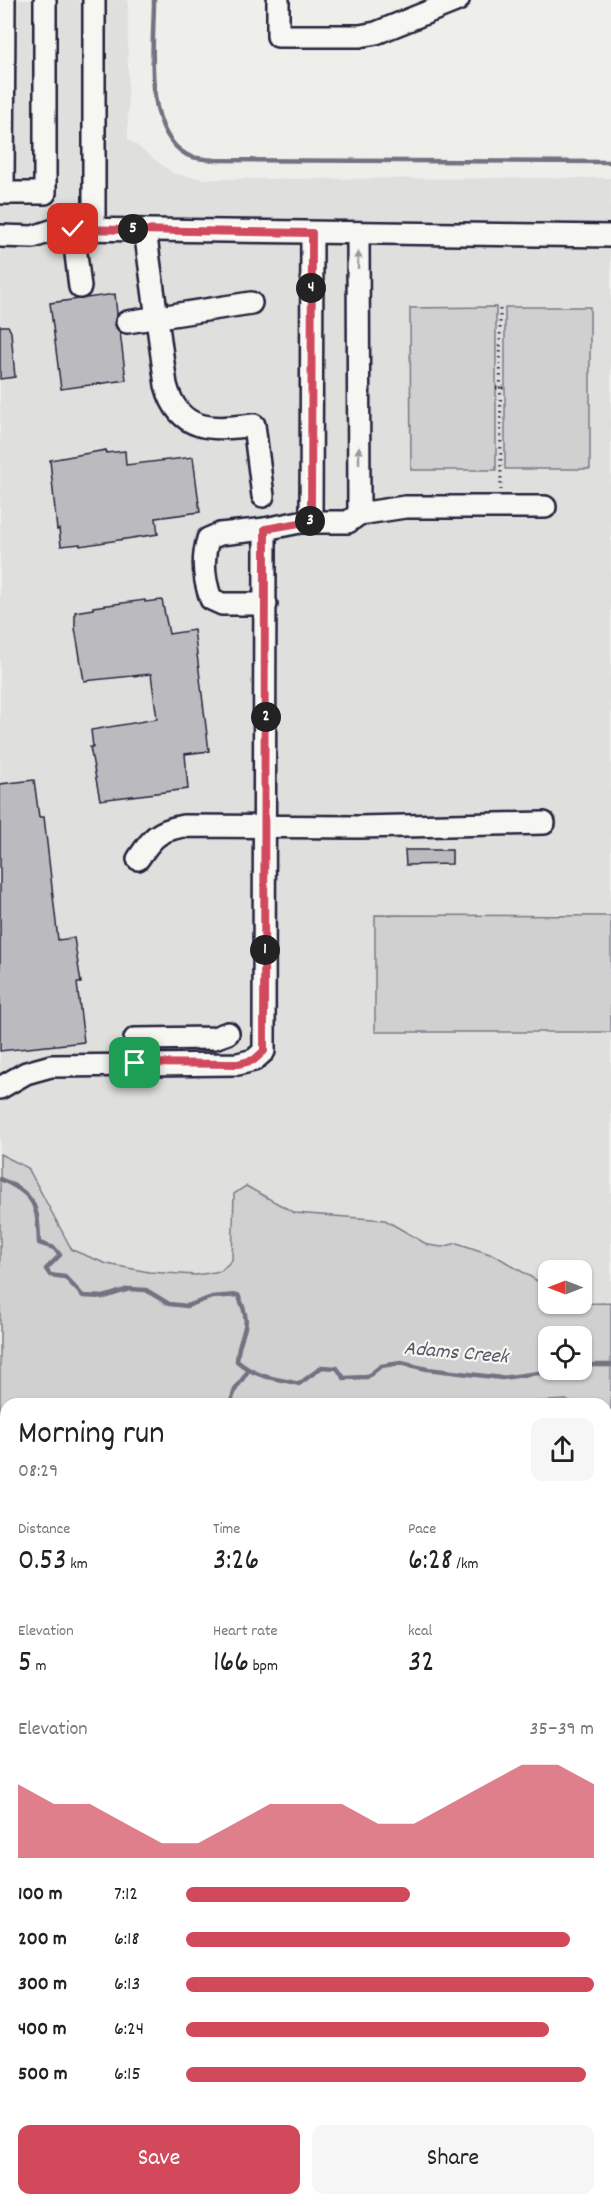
<!DOCTYPE html>
<html lang="en">
<head>
<meta charset="utf-8">
<style>
  :root { --surface:#fff; --page:#f6f6f6; --text:#222; --muted:#767676; --accent:#d1495b }
  body { margin:0; font-family:Dekko,sans-serif; background:var(--page); color:var(--text); height:100vh; display:flex; flex-direction:column; font-size:22px; white-space:nowrap }
  * { box-sizing:border-box; margin:0 }
  p { font-size:20px; color:var(--muted) }
  .icon { flex:none; width:33px; height:33px; fill:none; stroke:currentColor; stroke-width:2; stroke-linecap:round; stroke-linejoin:round }
  .map { position:relative; flex:1; overflow:hidden }
  .details { position:absolute; left:0px; top:1398px; width:612px; height:808px; display:flex; flex-direction:column; background:var(--surface); border-radius:18px 18px 0 0; box-shadow:0 2px 4px #0004 }
  .details>* { flex:none }
  .needle { width:39px; rotate:270deg }
  .controls { position:absolute; left:538px; top:1260px; display:grid; gap:12px }
  .controls a { display:grid; place-items:center; width:54px; height:54px; border-radius:12px; background:var(--surface); box-shadow:0 2px 4px #0004; font-size:30px }
  .pin { position:absolute; display:grid; place-items:center; width:51px; height:51px; color:#fff; margin:-26px; border-radius:12px; box-shadow:0 3px 9px #0006 }
  .km { position:absolute; width:30px; height:30px; margin:-15px; border-radius:50%; background:#222; color:#fff; font-size:16px; line-height:30px; text-align:center }
  .round { display:grid; place-items:center; flex:none; width:63px; height:63px; border-radius:12px; background:var(--page) }
  .summary { display:flex; align-items:center; justify-content:space-between; height:102px; padding:0 18px }
  h1 { font-size:33px; font-weight:600; line-height:45px }
  .stats { display:grid; grid-template-columns:repeat(3,1fr); gap:9px; height:102px; padding:6px 18px }
  .stats div { display:grid; align-content:center }
  .stats b { font-size:30px; font-weight:600 }
  .stats small { font-size:16px; font-weight:400 }
  .stats p { font-size:16px }
  .chart { height:168px; padding:12px 18px }
  .chart p { display:flex; justify-content:space-between }
  .chart svg { width:100%; height:108px; margin-top:6px; fill:var(--accent); opacity:.7 }
  .action { display:flex; gap:12px; margin-top:auto; padding:12px 18px }
  .action a { flex:1; height:69px; border-radius:12px; background:var(--accent); color:#fff; font-size:24px; font-weight:600; line-height:69px; text-align:center }
  .action a+a { background:var(--page); color:var(--text) }
  ul { padding:0 18px; list-style:none; font-size:20px }
  li { display:grid; grid-template-columns:96px 72px 1fr; align-items:center; height:45px }
  li i { height:15px; border-radius:8px; background:var(--accent) }
  .map>svg:first-child { display:block }
</style>
</head>
<body>
<div class="map">
<svg width="611" height="2206" viewBox="0 0 611 2206">
  <rect width="100%" height="100%" fill="#eeeeeb"/>
  <filter id="ink" filterUnits="userSpaceOnUse"><feTurbulence type="fractalNoise" baseFrequency=".0167" numOctaves="2"/><feDisplacementMap in="SourceGraphic" scale="12" xChannelSelector="R" yChannelSelector="G"/><feConvolveMatrix kernelMatrix="1 2 1 2 8 2 1 2 1" color-interpolation-filters="sRGB"/></filter>
  <g filter="url(#ink)">
    <g fill="#dfdfde">
      <path d="M0,0H128V139L174,174L206,179L611,178V1303L582,1302V1270H549V1288L496,1256L457,1243L442,1247L428,1245L385,1220L339,1218L295,1213L285,1209L232,1211V1260L221,1271L196,1275L149,1272L107,1264L72,1250L47,1200L7,1156L0,1154Z"/>
      <path d="M0,1872L6,1883V2200H127L130,2206H0Z"/>
    </g>
    <g fill="#d0d0d1" stroke="#797986" stroke-width="1.5" fill-rule="evenodd">
      <path d="M496,307V470H411L410,308Z"/>
      <rect x="505" y="307" width="85" height="162"/>
      <path d="M375,915L611,916V1032H375Z"/>
      <path d="M0,1154L28,1168L72,1250L107,1264L149,1272L196,1275L221,1271L232,1260L234,1194L246,1186L295,1213L385,1220L428,1245L442,1247L457,1243L496,1256L549,1288V1304L611,1303V1428L606,1425V1404H573L566,1400L491,1404H6V1883L0,1872ZM549,1336H582V1370H549Z"/>
      <path d="M258,2200V2206H130L127,2201Z"/>
    </g>
    <g fill="none" stroke-linecap="round" stroke-linejoin="round">
      <g stroke="#727281" stroke-width="4.5">
        <path d="M154,0C154,44 142,130 187,155C194,159 207,159 215,160L611,162"/>
        <path d="M0,1179C35,1194 38,1205 39,1243L54,1248L60,1255L46,1269L50,1275L65,1277L83,1296L104,1297L129,1289L146,1290L169,1304L187,1306L212,1297L238,1295C255,1331 239,1328 237,1361C256,1378 276,1378 299,1384L322,1367L337,1368L344,1378L367,1377L381,1366L401,1363L427,1369L502,1378L560,1370"/>
        <path d="M582,1365H611"/>
        <path d="M230,1404L235,1390L248,1371"/>
        <path d="M247,2200V2206"/>
      </g>
    </g>
    <g fill="#bbbbbf" stroke="#22223b" stroke-width="1.5">
      <path d="M115,294L117,314L114,323L120,332L126,380L61,389L50,303Z"/>
      <path d="M0,326H8L11,332L15,377L0,379Z"/>
      <path d="M106,450V453L125,451L126,465L193,457L200,512L156,518L158,534L80,546V544L61,546L59,529L57,530L50,460Z"/>
      <path d="M145,600V602L162,600L169,634L194,630L209,751L185,754L188,789L100,800L90,747H93L91,730L157,719L151,674L84,681L75,628V612L93,609V607Z"/>
      <path d="M34,780L39,817H44L58,940L74,938L81,983H77L84,1042L0,1051V784Z"/>
      <path d="M405,850H452V864L406,865Z"/>
    </g>
    <g fill="none" stroke-linecap="round" stroke-linejoin="round">
      <g stroke="#22223b" stroke-width="26">
        <g id="minor">
          <path d="M4,0L3,193H45V0"/>
          <path d="M278,0V36H360L376,33L458,0"/>
          <path d="M73,229L80,287"/>
          <path d="M94,229V0"/>
          <path d="M145,230L166,385C179,433 212,430 254,425L263,496"/>
          <path d="M358,233L359,514"/>
          <path d="M0,236L33,237L54,230L73,229L611,236"/>
          <path d="M127,322L251,303"/>
          <path d="M311,521L312,233"/>
          <path d="M266,604H222L211,599C204,580 202,559 208,539L220,534L265,529L300,522H348L359,514L405,507H545"/>
          <path d="M138,859C152,838 157,831 183,826L359,827L544,823"/>
          <path d="M135,1063V1039L214,1038L228,1033"/>
          <path d="M0,1088L26,1073L51,1066L238,1064L254,1060L264,1051L265,529"/>
          <path d="M606,1723H611"/>
          <path d="M606,1945L611,1946"/>
          <path d="M606,2200L611,2206"/>
        </g>
      </g>
      <g stroke="#22223b" stroke-width="3" stroke-dasharray="1.5 4.5" stroke-linecap="butt">
        <path d="M500,309L501,490"/>
        <path d="M496,388H505"/>
      </g>
      <use href="#minor" stroke="#f6f6f2" stroke-width="21"/>
    </g>
    <defs><path id="oneway-solid" d="M-6-.8H1V-3.2L6.5 0L1 3.2V.8H-6Z" transform="scale(1.5)"/></defs>
    <g fill="#9797a0">
      <use href="#oneway-solid" transform="translate(358 260) rotate(-90)"/>
      <use href="#oneway-solid" transform="translate(359 455) rotate(-90)"/>
    </g>
  </g>
  <g fill="none" stroke-linecap="round" stroke-linejoin="round" filter="url(#ink)">
    <g stroke="#fff" stroke-width="12">
      <path id="route" d="M73,229L312,233L311,521L265,529L264,1051L254,1060L238,1064L135,1063"/>
    </g>
    <use href="#route" stroke="#d1495b" stroke-width="8"/>
  </g>
  <g text-anchor="middle" dominant-baseline="central" stroke-width="4.5" stroke-linejoin="round" paint-order="stroke">
    <g font-size="21" font-style="italic" fill="#575769" stroke="#f6f6f2">
      <text transform="translate(456 1354) rotate(5)">Adams Creek</text>
    </g>
  </g>
</svg>
<div class="controls">
<a><svg class="needle" viewBox="-14 -14 28 28"><path d="M0-13l5 13h-10z" fill="#e53935"/><path d="M0 13l5-13h-10z" fill="#767676"/></svg></a>
<a><svg class="icon" aria-label="locate" viewBox="0 0 24 24"><circle cx="12" cy="12" r="6"/><path d="M12 2v4M12 18v4M2 12h4M18 12h4"/></svg></a>
</div>
<div class="pin" style="left:135px;top:1063px;background:#1e9e55"><svg class="icon" aria-label="arrive" viewBox="0 0 24 24"><path d="M6 21V4h12l-3 4 3 4H6"/></svg></div>
<div class="pin" style="left:73px;top:229px;background:#d93025"><svg class="icon" aria-label="check" viewBox="0 0 24 24"><path d="M5 12l5 5 9-10"/></svg></div>
<b class="km" style="left:265px;top:950px">1</b>
<b class="km" style="left:266px;top:717px">2</b>
<b class="km" style="left:310px;top:521px">3</b>
<b class="km" style="left:311px;top:288px">4</b>
<b class="km" style="left:133px;top:229px">5</b>
<section class="details">
<div class="summary"><div><h1>Morning run</h1><p>08:29</p></div><a class="round"><svg class="icon" aria-label="share" viewBox="0 0 24 24"><path d="M12 15V3M7 8l5-5 5 5M5 13v7h14v-7"/></svg></a></div>
<div class="stats">
<div><p>Distance</p><b>0.53<small> km</small></b></div>
<div><p>Time</p><b>3:26</b></div>
<div><p>Pace</p><b>6:28<small> /km</small></b></div>
</div>
<div class="stats">
<div><p>Elevation</p><b>5<small> m</small></b></div>
<div><p>Heart rate</p><b>166<small> bpm</small></b></div>
<div><p>kcal</p><b>32</b></div>
</div>
<div class="chart"><p><span>Elevation</span>35–39 m</p>
<svg viewBox="0 0 160 44" preserveAspectRatio="none"><path d="M0 44V14L10 22L20 22L30 30L40 38L50 38L60 30L70 22L80 22L90 22L100 30L110 30L120 22L130 14L140 6L150 6L160 14V44z"/></svg>
</div>
<ul>
<li><b>100 m</b>7:12<i style="width:55%"></i></li>
<li><b>200 m</b>6:18<i style="width:94%"></i></li>
<li><b>300 m</b>6:13<i style="width:100%"></i></li>
<li><b>400 m</b>6:24<i style="width:89%"></i></li>
<li><b>500 m</b>6:15<i style="width:98%"></i></li>
</ul>
<div class="action"><a>Save</a><a>Share</a></div>
</section>
</div>
</body>
</html>
